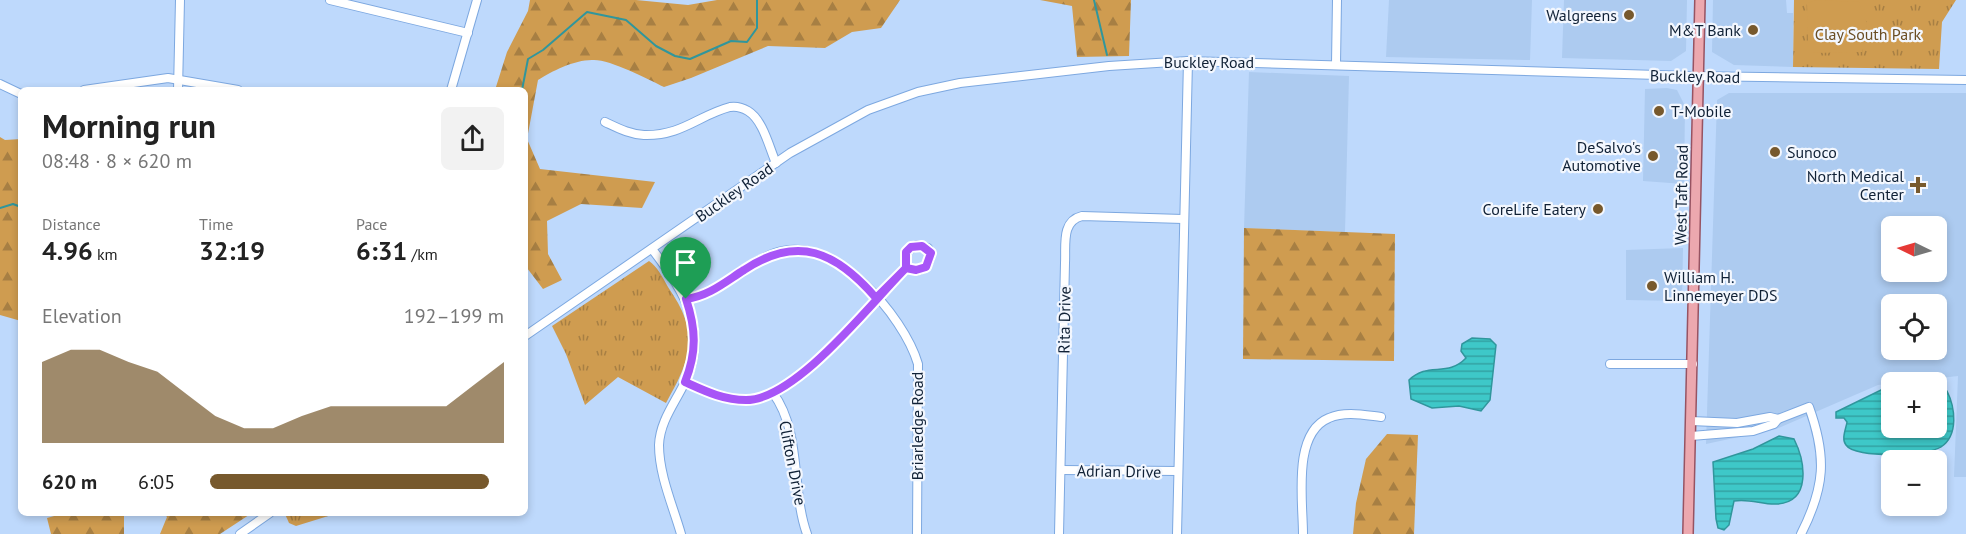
<!DOCTYPE html>
<html lang="en">
<head>
<meta charset="utf-8">
<style>
  :root { --surface:#fff; --page:#f2f2f2; --text:#222; --muted:#767676; --accent:#77592d }
  body { margin:0; font-family:"PT Sans",sans-serif; background:var(--page); color:var(--text); height:100vh; display:flex; flex-direction:column; font-size:22px; white-space:nowrap }
  * { box-sizing:border-box; margin:0 }
  p { font-size:20px; color:var(--muted) }
  .icon { flex:none; width:33px; height:33px; fill:none; stroke:currentColor; stroke-width:2; stroke-linecap:round; stroke-linejoin:round }
  .map { position:relative; flex:1; overflow:hidden }
  .sheet { position:absolute; left:18px; top:87px; width:510px; height:429px; display:flex; flex-direction:column; background:var(--surface); border-radius:9px; box-shadow:0 3px 9px #0003 }
  .sheet>* { flex:none }
  .needle { width:39px; rotate:275deg }
  .tools { position:absolute; left:1881px; top:216px; display:grid; gap:12px }
  .tools a { display:grid; place-items:center; width:66px; height:66px; border-radius:9px; background:var(--surface); box-shadow:0 3px 9px #0003; font-size:30px }
  .pin { position:absolute; display:grid; place-items:center; width:51px; height:51px; color:#fff; margin:-62px -26px; border-radius:50% 50% 50% 0; rotate:-45deg; box-shadow:0 0 6px #0007 }
  .pin .icon { rotate:45deg }
  .round { display:grid; place-items:center; flex:none; width:63px; height:63px; border-radius:9px; background:var(--page) }
  .headline { display:flex; align-items:center; justify-content:space-between; height:102px; padding:0 24px }
  h1 { font-size:33px; font-weight:600; line-height:45px }
  .stats { display:grid; grid-template-columns:repeat(3,1fr); gap:9px; height:102px; padding:6px 24px }
  .stats div { display:grid; align-content:center }
  .stats b { font-size:26px; font-weight:600 }
  .stats small { font-size:16px; font-weight:400 }
  .stats p { font-size:16px }
  .chart { height:168px; padding:12px 24px }
  .chart p { display:flex; justify-content:space-between }
  .chart svg { width:100%; height:108px; margin-top:6px; fill:var(--accent); opacity:.7 }
  ul { padding:0 24px; list-style:none; font-size:20px }
  li { display:grid; grid-template-columns:96px 72px 1fr; align-items:center; height:45px }
  li i { height:15px; border-radius:8px; background:var(--accent) }
  .map>svg:first-child { display:block }
</style>
</head>
<body>
<div class="map">
<svg width="1966" height="534" viewBox="0 0 1966 534">
  <defs>
    <pattern id="grass-tufts" width="24" height="20" patternUnits="userSpaceOnUse" patternTransform="scale(1.5)"><rect width="24" height="20" fill="#cf9c50"/><path d="M3 7l-1-3M5 7V3M7 7l1-3M15 17l-1-3M17 17v-4M19 17l1-3" fill="none" stroke="#a77f43"/></pattern>
    <pattern id="forest-firs" width="22" height="20" patternUnits="userSpaceOnUse" patternTransform="scale(1.5)"><rect width="22" height="20" fill="#cf9c50"/><path d="M5 1l3.5 6h-7zM16 11l3.5 6h-7z" fill="#a77f43"/></pattern>
    <pattern id="water-rules" width="6" height="5" patternUnits="userSpaceOnUse" patternTransform="scale(1.5)"><rect width="6" height="5" fill="#3ec8c8"/><path d="M0 2.5h6" fill="none" stroke="#33a2a3"/></pattern>
  </defs>
  <rect width="100%" height="100%" fill="#bed9fc"/>
  <g fill="#adcbf0" fill-rule="evenodd">
    <path d="M1389,0H1532L1530,60L1386,57Z"/>
    <path d="M1564,0H1687L1686,51L1671,61L1562,58Z"/>
    <path d="M1713,0H1786L1787,13H1793V67L1734,65L1712,52Z"/>
    <path d="M1249,72L1349,76L1345,232L1244,228Z"/>
    <path d="M1667,88L1677,90L1685,106L1684,184L1643,181L1645,89Z"/>
    <path d="M1729,93H1966V477H1954L1958,376L1878,385L1776,429L1706,444L1717,100ZM1892,226H1936V272H1892ZM1892,304H1936V350H1892Z"/>
    <path d="M1683,248L1682,301L1626,300V250Z"/>
  </g>
  <g fill="url(#grass-tufts)">
    <path d="M1794,0H1956L1942,22L1939,69L1793,67Z"/>
    <path d="M649,261C657,266 663,278 668,287C700,333 692,357 666,403L618,377L585,405L566,354L552,326Z"/>
    <path d="M338,513L296,526L289,523L285,514Z"/>
  </g>
  <g fill="url(#forest-firs)">
    <path d="M530,0H636L688,5L717,0H900L881,28L852,32L825,48L768,46L691,78L664,87C648,79 611,60 594,60C576,59 552,71 538,80L527,139L540,169L655,182L642,208L581,204L547,221L548,254L562,280L543,289L527,268L525,258V90H495L507,52L528,11Z"/>
    <path d="M1040,0H1131L1129,56L1077,57L1072,6Z"/>
    <path d="M0,137L5,140L21,139V321L0,315Z"/>
    <path d="M1244,228L1395,234L1394,361L1243,359Z"/>
    <path d="M1387,434L1418,435L1414,534H1353L1356,503L1366,459Z"/>
    <path d="M65,513H124V534H51L47,518Z"/>
    <path d="M164,513H252L220,534H160L167,517Z"/>
  </g>
  <path fill="#cf9c50" d="M1814,0L1859,2L1867,23L1862,52L1813,53L1808,48L1807,4Z"/>
  <g fill="url(#water-rules)" stroke="#30969c" stroke-width="1.5">
    <path d="M1472,338L1490,339L1496,345L1490,400L1481,411L1459,406L1432,408L1411,399L1409,380C1428,361 1447,378 1466,358L1461,351L1462,344Z"/>
    <path d="M1937,386L1947,391C1955,407 1959,435 1941,447C1927,456 1855,459 1846,445C1841,439 1846,429 1847,422L1844,418H1836V412L1881,390L1891,389L1892,428H1936Z"/>
    <path d="M1779,436L1794,439C1805,461 1812,502 1777,504C1763,505 1749,498 1734,501L1729,525L1724,530L1718,528L1716,519L1713,462L1753,449Z"/>
  </g>
  <g fill="none" stroke-linecap="round" stroke-linejoin="round">
    <g stroke="#30969c" stroke-width="2">
      <path d="M1094,0L1107,55"/>
      <path d="M522,90L528,59L543,50L587,12L626,20L656,46L675,56L690,59L731,41L747,42L757,28V0"/>
      <path d="M0,208L13,204L21,207"/>
    </g>
    <g stroke="#7da8e0" stroke-width="10">
      <g id="minor">
        <path d="M330,0L468,33"/>
        <path d="M1336,64L1337,0"/>
        <path d="M0,84L21,94"/>
        <path d="M84,90L168,78L238,90"/>
        <path d="M178,90L180,0"/>
        <path d="M451,90L477,0"/>
        <path d="M605,122C618,128 629,134 644,135C682,136 699,115 730,107C736,106 743,108 748,111C763,120 769,147 776,163"/>
        <path d="M917,245L928,248C937,263 916,279 905,265L906,252Z"/>
        <path d="M652,249C683,289 710,331 685,382C675,403 660,421 659,445C659,475 673,506 681,534"/>
        <path d="M686,299C720,294 743,264 775,253C833,232 904,316 918,364L917,534"/>
        <path d="M525,336L790,153L868,110L918,92L960,83L1109,66L1188,61L1691,76L1966,80"/>
        <path d="M1610,364H1693"/>
        <path d="M685,382C705,391 723,400 746,400C796,400 871,303 906,268"/>
        <path d="M773,393C802,432 791,490 807,534"/>
        <path d="M1691,421L1737,423L1770,417L1778,419"/>
        <path d="M1691,436L1753,431L1774,424L1778,419L1809,407C1827,457 1825,487 1801,534"/>
        <path d="M1061,470L1178,471"/>
        <path d="M240,534L270,513"/>
        <path d="M1059,534L1065,263C1066,245 1061,221 1082,216L1183,219"/>
        <path d="M1177,534L1188,61"/>
        <path d="M1303,534C1303,501 1292,433 1329,418C1345,411 1364,415 1381,417"/>
      </g>
    </g>
    <g stroke="#975362" stroke-width="12">
      <path id="major" d="M1688,534L1700,0"/>
    </g>
    <use href="#minor" stroke="#fff" stroke-width="8"/>
    <use href="#major" stroke="#eca8af" stroke-width="9"/>
  </g>
  <g fill="none" stroke-linecap="round" stroke-linejoin="round">
    <g stroke="#fff" stroke-width="12">
      <path id="route" d="M686,299C696,329 697,352 685,382C705,391 723,400 746,400C796,400 871,303 906,268L916,270L926,267L931,253L922,246L911,247L906,252V268L876,298C836,252 798,234 744,270C725,282 709,296 686,299"/>
    </g>
    <use href="#route" stroke="#a855f7" stroke-width="8"/>
  </g>
  <g fill="#77592d" stroke="#f3f7fe" stroke-width="2">
    <circle cx="1629" cy="15" r="6"/>
    <circle cx="1753" cy="30" r="6"/>
    <circle cx="1659" cy="111" r="6"/>
    <circle cx="1775" cy="152" r="6"/>
    <circle cx="1653" cy="156" r="6"/>
    <path d="M1915 176h6v6h6v6h-6v6h-6v-6h-6v-6h6z"/>
    <circle cx="1598" cy="209" r="6"/>
    <circle cx="1652" cy="286" r="6"/>
  </g>
  <g text-anchor="middle" dominant-baseline="central" stroke-width="4.5" stroke-linejoin="round" paint-order="stroke">
    <g font-size="16" fill="#102136" stroke="#f3f7fe" text-anchor="end">
      <text x="1617" y="15">Walgreens</text>
      <text x="1741" y="30">M&amp;T Bank</text>
      <text x="1671" y="111" text-anchor="start">T-Mobile</text>
      <text x="1641" y="147">DeSalvo's<tspan x="1641" dy="18">Automotive</tspan></text>
      <text x="1787" y="152" text-anchor="start">Sunoco</text>
      <text x="1904" y="176">North Medical<tspan x="1904" dy="18">Center</tspan></text>
      <text x="1586" y="209">CoreLife Eatery</text>
      <text x="1664" y="277" text-anchor="start">William H.<tspan x="1664" dy="18">Linnemeyer DDS</tspan></text>
    </g>
    <g font-size="16" fill="#6b4e24" stroke="#f3f7fe">
      <text x="1868" y="34">Clay South Park</text>
    </g>
    <g font-size="16" fill="#102136" stroke="#f3f7fe">
      <text x="1209" y="62">Buckley Road</text>
      <text transform="translate(1695 76) rotate(1)">Buckley Road</text>
      <text transform="translate(734 192) rotate(-35)">Buckley Road</text>
      <text transform="translate(1681 195) rotate(-89)">West Taft Road</text>
      <text transform="translate(1064 320) rotate(-89)">Rita Drive</text>
      <text transform="translate(917 426) rotate(-90)">Briarledge Road</text>
      <text transform="translate(793 463) rotate(79)">Clifton Drive</text>
      <text transform="translate(1119 471) rotate(1)">Adrian Drive</text>
    </g>
  </g>
</svg>
<div class="tools">
<a><svg class="needle" viewBox="-14 -14 28 28"><path d="M0-13l5 13h-10z" fill="#e53935"/><path d="M0 13l5-13h-10z" fill="#767676"/></svg></a>
<a><svg class="icon" aria-label="locate" viewBox="0 0 24 24"><circle cx="12" cy="12" r="6"/><path d="M12 2v4M12 18v4M2 12h4M18 12h4"/></svg></a>
<a>+</a>
<a>−</a>
</div>
<div class="pin" style="left:686px;top:299px;background:#1e9e55"><svg class="icon" aria-label="arrive" viewBox="0 0 24 24"><path d="M6 21V4h12l-3 4 3 4H6"/></svg></div>
<section class="sheet">
<div class="headline"><div><h1>Morning run</h1><p>08:48 · 8 × 620 m</p></div><a class="round"><svg class="icon" aria-label="share" viewBox="0 0 24 24"><path d="M12 15V3M7 8l5-5 5 5M5 13v7h14v-7"/></svg></a></div>
<div class="stats">
<div><p>Distance</p><b>4.96<small> km</small></b></div>
<div><p>Time</p><b>32:19</b></div>
<div><p>Pace</p><b>6:31<small> /km</small></b></div>
</div>
<div class="chart"><p><span>Elevation</span>192–199 m</p>
<svg viewBox="0 0 160 44" preserveAspectRatio="none"><path d="M0 44V11L10 6L20 6L30 11L40 15L50 24L60 33L70 38L80 38L90 33L100 29L110 29L120 29L130 29L140 29L150 20L160 11V44z"/></svg>
</div>
<ul>
<li><b>620 m</b>6:05<i style="width:95%"></i></li>
</ul>
</section>
</div>
</body>
</html>
